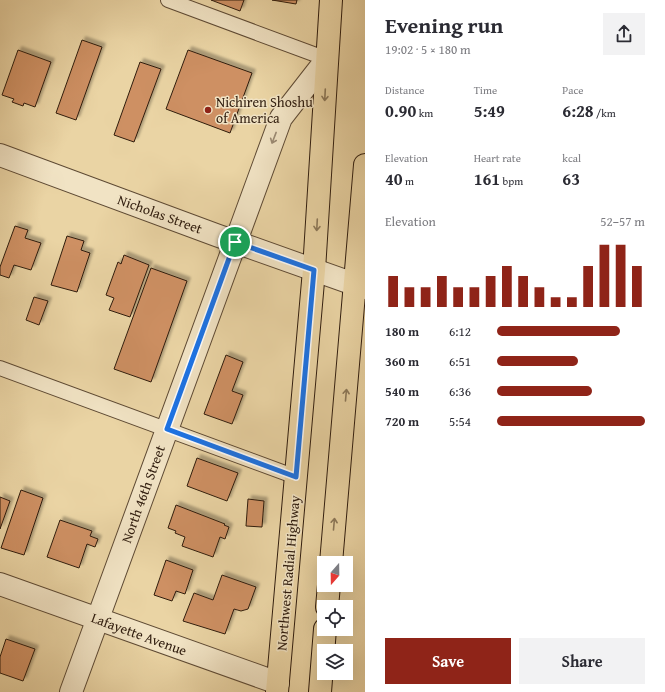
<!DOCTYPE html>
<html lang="en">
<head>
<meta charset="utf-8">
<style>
  :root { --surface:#fff; --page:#f2f2f3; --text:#2b2b33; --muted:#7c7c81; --accent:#8f2418 }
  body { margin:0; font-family:"Gentium Book Plus",serif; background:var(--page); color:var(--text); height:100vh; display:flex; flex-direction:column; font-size:15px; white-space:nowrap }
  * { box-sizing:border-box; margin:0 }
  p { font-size:13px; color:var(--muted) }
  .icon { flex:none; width:22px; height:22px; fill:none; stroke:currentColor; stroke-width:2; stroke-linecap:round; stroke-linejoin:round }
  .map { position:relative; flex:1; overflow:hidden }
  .drawer { display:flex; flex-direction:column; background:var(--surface); width:300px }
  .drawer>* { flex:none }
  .needle { width:26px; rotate:200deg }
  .buttons { position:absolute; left:317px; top:556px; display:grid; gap:8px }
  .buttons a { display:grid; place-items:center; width:36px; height:36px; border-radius:0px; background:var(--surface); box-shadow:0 4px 16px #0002; font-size:20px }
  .pin { position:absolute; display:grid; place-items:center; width:34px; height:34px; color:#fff; margin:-17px; border:2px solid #fff; border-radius:50%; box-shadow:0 1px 4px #0007 }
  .round { display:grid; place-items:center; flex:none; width:42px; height:42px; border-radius:0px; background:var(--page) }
  .summary { display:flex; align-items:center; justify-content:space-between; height:68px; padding:0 20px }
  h1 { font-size:22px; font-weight:700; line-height:30px }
  .figures { display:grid; grid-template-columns:repeat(3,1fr); gap:6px; height:68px; padding:4px 20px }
  .figures div { display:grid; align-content:center }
  .figures b { font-size:17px; font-weight:700 }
  .figures small { font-size:11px; font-weight:400 }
  .figures p { font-size:11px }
  .chart { height:112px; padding:8px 20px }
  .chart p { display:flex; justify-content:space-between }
  .chart svg { width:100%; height:72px; margin-top:4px; stroke:var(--accent); stroke-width:6 }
  .button { display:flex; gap:8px; margin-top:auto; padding:8px 20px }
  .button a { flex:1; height:46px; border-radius:0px; background:var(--accent); color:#fff; font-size:16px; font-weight:700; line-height:46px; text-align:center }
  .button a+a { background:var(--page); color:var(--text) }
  ul { padding:0 20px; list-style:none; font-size:13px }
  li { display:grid; grid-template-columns:64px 48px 1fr; align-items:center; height:30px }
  li i { height:10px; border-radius:5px; background:var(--accent) }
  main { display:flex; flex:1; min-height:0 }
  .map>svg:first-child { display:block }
</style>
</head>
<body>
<main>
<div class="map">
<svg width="365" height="692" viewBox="0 0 365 692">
  <defs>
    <filter id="shadow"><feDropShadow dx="3.5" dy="-3.5" stdDeviation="1" flood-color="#0004"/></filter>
  </defs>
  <rect width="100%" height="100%" fill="#ead4a4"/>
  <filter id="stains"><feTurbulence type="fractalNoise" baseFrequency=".005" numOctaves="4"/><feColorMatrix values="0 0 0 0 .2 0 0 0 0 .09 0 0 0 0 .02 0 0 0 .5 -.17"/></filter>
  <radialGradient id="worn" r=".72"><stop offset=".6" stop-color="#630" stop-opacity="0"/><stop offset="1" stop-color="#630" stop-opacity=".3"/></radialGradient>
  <g fill="#ce9063" stroke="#2f1c0e" filter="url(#shadow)">
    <path d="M211,0H244L240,11Z"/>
    <path d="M272,0H297L296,4Z"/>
    <path d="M82,40L102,47L76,120L56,113Z"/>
    <path d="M18,50L51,62L35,107L24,103L23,106L12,102L14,99L2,95Z"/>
    <path d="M188,50L252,73L230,133L166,109Z"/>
    <path d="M140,62L161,69L134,142L114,135Z"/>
    <path d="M15,226L28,230L25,238L41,243L31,270L14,265L9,278L0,275V267Z"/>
    <path d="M67,236L84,241L81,250L90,253L77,292L51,285Z"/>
    <path d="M124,255L149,265L130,317L109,310L114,298L106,295L118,262L121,264Z"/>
    <path d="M151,268L187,281L151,382L114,369Z"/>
    <path d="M34,297L48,301L39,325L26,320Z"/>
    <path d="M226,355L243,362L232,391L243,395L232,424L204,414Z"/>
    <path d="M197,458L238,473L227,501L187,486Z"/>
    <path d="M21,490L43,498L24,555L1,548Z"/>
    <path d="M0,497L10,501L0,529Z"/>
    <path d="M248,499L264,501L262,527L246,526Z"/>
    <path d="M176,505L225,524L224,525L229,527L225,539L220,537L213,557L182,546L185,537L175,533L176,531L168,528Z"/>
    <path d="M60,520L92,531L90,536L98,539L95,547L87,544L79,568L47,557Z"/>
    <path d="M166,560L193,570L185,594L176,591L172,601L154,595Z"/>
    <path d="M222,575L256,587L248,609L241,611L234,609L225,634L183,621L194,593L213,600Z"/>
    <path d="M6,639L35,649L23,681L0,673V657Z"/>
  </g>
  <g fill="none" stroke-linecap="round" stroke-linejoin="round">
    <g stroke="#5e4a34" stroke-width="16">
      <g id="service">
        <path d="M168,0L327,59"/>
        <path d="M0,368L296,477"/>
      </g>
    </g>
    <g stroke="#5e4a34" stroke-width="24">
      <g id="minor">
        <path d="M0,155L216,235L365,288"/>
        <path d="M0,584L278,683"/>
        <path d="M71,692L281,118L327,59"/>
      </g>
    </g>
    <g stroke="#2f1c0e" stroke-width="24">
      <g id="primary">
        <path d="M331,563L365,165"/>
        <path d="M327,607L329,585"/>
        <path d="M277,692L314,270L331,0"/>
        <path d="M320,692L325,629"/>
      </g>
    </g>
    <use href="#service" stroke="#f1e3c4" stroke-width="14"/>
    <use href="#minor" stroke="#f1e3c4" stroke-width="22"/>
    <use href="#primary" stroke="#ead4a4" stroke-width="22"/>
  </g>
  <defs><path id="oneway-shaft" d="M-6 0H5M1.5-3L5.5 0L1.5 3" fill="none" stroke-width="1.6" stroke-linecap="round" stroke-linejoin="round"/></defs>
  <g stroke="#8c7859">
    <use href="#oneway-shaft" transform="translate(325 95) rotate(93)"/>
    <use href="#oneway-shaft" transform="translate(317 225) rotate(93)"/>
    <use href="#oneway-shaft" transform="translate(346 395) rotate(-85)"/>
    <use href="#oneway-shaft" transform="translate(334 524) rotate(-85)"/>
  </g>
  <use stroke="#9a8972" href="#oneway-shaft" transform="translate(274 138) rotate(111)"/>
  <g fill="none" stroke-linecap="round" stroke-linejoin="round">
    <g stroke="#fff" stroke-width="8">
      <path id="route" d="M235,242L314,270L296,477L167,429Z"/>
    </g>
    <use href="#route" stroke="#1a73e8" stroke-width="5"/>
  </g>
  <circle fill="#8f2418" stroke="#f1e3c4" stroke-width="1.5" cx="208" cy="110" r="4"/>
  <g text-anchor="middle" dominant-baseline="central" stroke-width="3" stroke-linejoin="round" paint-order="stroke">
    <g font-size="14" fill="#2f1c0e" stroke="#f1e3c4" text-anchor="start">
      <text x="216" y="102">Nichiren Shoshu<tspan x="216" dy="16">of America</tspan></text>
    </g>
    <g font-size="14" fill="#2f1c0e" stroke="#f1e3c4">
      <text transform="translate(160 214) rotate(20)">Nicholas Street</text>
      <text transform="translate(143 494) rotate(-70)">North 46th Street</text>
      <text transform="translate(288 573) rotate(-85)">Northwest Radial Highway</text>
      <text transform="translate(139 634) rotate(20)">Lafayette Avenue</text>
    </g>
  </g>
  <rect width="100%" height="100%" filter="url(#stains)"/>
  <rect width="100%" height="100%" fill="url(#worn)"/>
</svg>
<div class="buttons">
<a><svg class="needle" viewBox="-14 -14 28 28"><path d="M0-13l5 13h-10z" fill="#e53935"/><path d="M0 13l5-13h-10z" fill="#7c7c81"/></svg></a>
<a><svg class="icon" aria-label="locate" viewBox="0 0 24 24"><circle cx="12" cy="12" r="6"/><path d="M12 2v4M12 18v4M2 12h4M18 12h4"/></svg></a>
<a><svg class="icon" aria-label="layers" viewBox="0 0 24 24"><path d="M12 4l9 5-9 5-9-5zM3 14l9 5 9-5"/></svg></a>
</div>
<div class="pin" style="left:235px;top:242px;background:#1e9e55"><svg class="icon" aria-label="arrive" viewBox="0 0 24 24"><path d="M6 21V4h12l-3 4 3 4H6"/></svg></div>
</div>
<section class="drawer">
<div class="summary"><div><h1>Evening run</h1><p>19:02 · 5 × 180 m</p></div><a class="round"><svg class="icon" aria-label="share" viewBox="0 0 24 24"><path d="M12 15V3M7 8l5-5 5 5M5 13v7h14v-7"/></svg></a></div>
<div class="figures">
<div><p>Distance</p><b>0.90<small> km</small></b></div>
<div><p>Time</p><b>5:49</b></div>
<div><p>Pace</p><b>6:28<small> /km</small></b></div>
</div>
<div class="figures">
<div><p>Elevation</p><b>40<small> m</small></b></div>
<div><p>Heart rate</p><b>161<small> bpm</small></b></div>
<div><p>kcal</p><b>63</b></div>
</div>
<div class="chart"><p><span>Elevation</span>52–57 m</p>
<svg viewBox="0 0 160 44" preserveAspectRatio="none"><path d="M5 44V25M15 44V32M25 44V32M35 44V25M45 44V32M55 44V32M65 44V25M75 44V19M85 44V25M95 44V32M105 44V38M115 44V38M125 44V19M135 44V6M145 44V6M155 44V19"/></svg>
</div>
<ul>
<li><b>180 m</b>6:12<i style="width:83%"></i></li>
<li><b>360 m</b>6:51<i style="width:55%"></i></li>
<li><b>540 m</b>6:36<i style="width:64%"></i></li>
<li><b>720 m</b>5:54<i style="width:100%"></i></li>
</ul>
<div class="button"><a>Save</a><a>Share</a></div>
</section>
</main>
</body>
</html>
